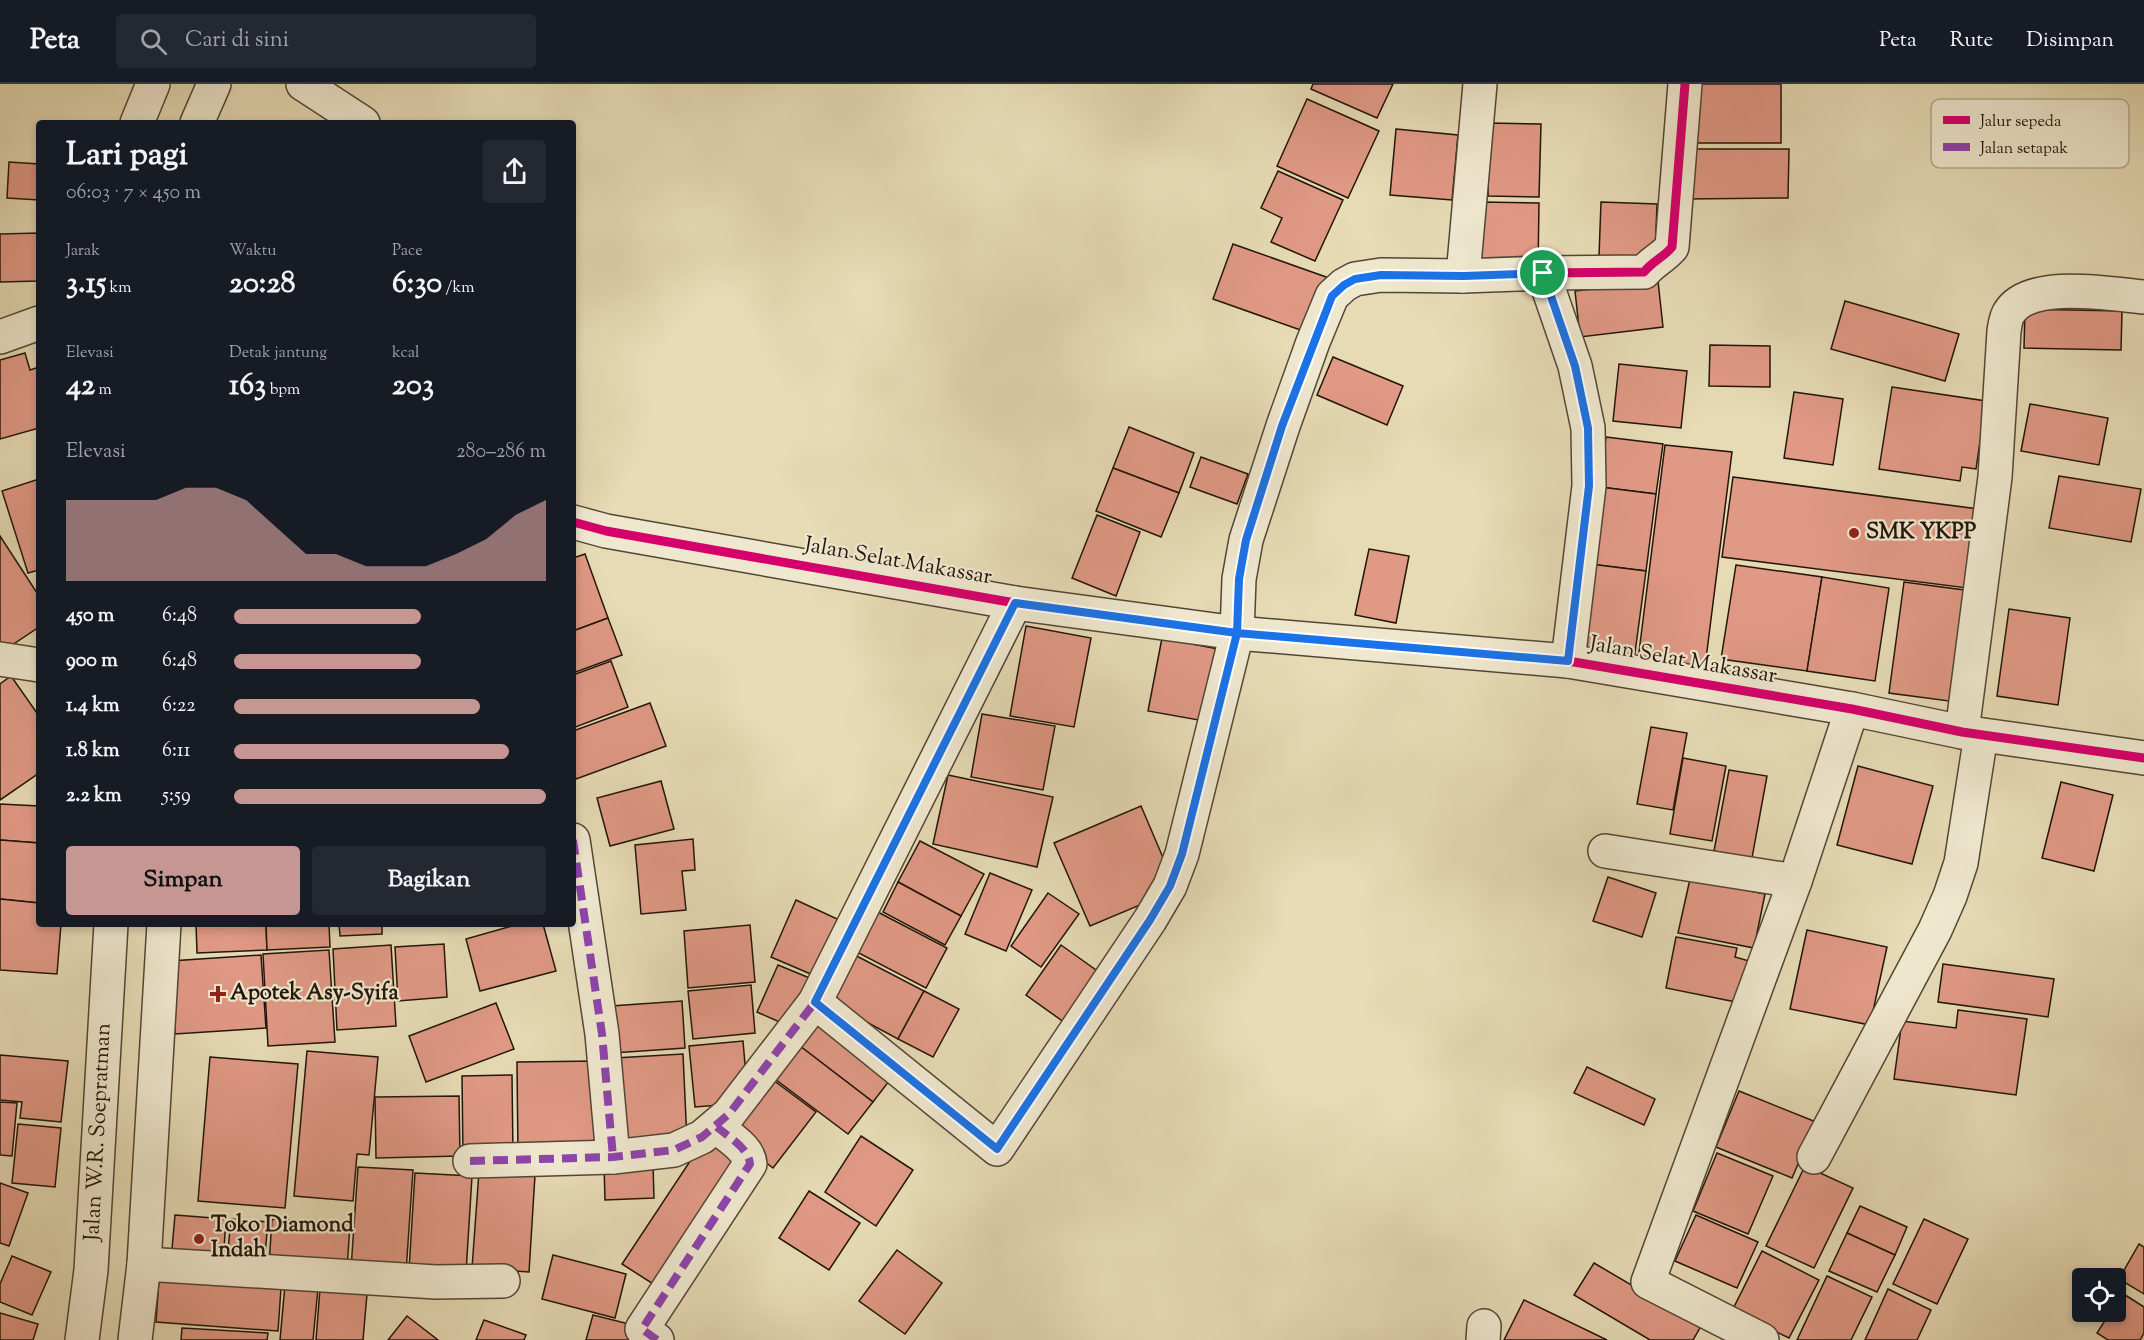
<!DOCTYPE html>
<html lang="id">
<head>
<meta charset="utf-8">
<style>
  :root { --surface:#171b24; --page:#242831; --text:#f1f3f6; --muted:#9ea1a6; --line:#363941; --accent:#c59692 }
  body { margin:0; font-family:"Sorts Mill Goudy",serif; background:var(--page); color:var(--text); height:100vh; display:flex; flex-direction:column; font-size:22px; white-space:nowrap }
  * { box-sizing:border-box; margin:0 }
  p { font-size:20px; color:var(--muted) }
  .icon { flex:none; width:33px; height:33px; fill:none; stroke:currentColor; stroke-width:2; stroke-linecap:round; stroke-linejoin:round }
  .map { position:relative; flex:1; overflow:hidden }
  .side { position:absolute; left:36px; top:36px; width:540px; height:807px; display:flex; flex-direction:column; background:var(--surface); border-radius:6px; box-shadow:0 3px 9px #0003 }
  .side>* { flex:none }
  .controls { position:absolute; left:2072px; top:1184px; display:grid; gap:12px }
  .controls a { display:grid; place-items:center; width:54px; height:54px; border-radius:6px; background:var(--surface); box-shadow:0 3px 9px #0003; font-size:30px }
  .pin { position:absolute; display:grid; place-items:center; width:51px; height:51px; color:#fff; margin:-26px; border:3px solid #fff; border-radius:50%; box-shadow:0 2px 6px #0007 }
  .round { display:grid; place-items:center; flex:none; width:63px; height:63px; border-radius:6px; background:var(--page) }
  .headline { display:flex; align-items:center; justify-content:space-between; height:102px; padding:0 30px }
  h1 { font-size:33px; font-weight:700; line-height:45px }
  .stats { display:grid; grid-template-columns:repeat(3,1fr); gap:9px; height:102px; padding:6px 30px }
  .stats div { display:grid; align-content:center }
  .stats b { font-size:30px; font-weight:700 }
  .stats small { font-size:16px; font-weight:400 }
  .stats p { font-size:16px }
  .chart { height:168px; padding:12px 30px }
  .chart p { display:flex; justify-content:space-between }
  .chart svg { width:100%; height:108px; margin-top:6px; fill:var(--accent); opacity:.7 }
  .cta { display:flex; gap:12px; margin-top:auto; padding:12px 30px }
  .cta a { flex:1; height:69px; border-radius:6px; background:var(--accent); color:#111; font-size:24px; font-weight:700; line-height:69px; text-align:center }
  .cta a+a { background:var(--page); color:var(--text) }
  ul { padding:0 30px; list-style:none; font-size:20px }
  li { display:grid; grid-template-columns:96px 72px 1fr; align-items:center; height:45px }
  li i { height:15px; border-radius:8px; background:var(--accent) }
  header { display:flex; align-items:center; gap:36px; box-sizing:border-box; height:84px; padding:0 30px; background:var(--surface); border-bottom:2px solid var(--line) }
  header strong { font-size:28px }
  nav { display:flex; gap:33px; margin-inline-start:auto; font-size:21px }
  .search { width:420px; height:54px; background:var(--page); display:flex; align-items:center; gap:15px; box-sizing:border-box; padding:0 21px; border-radius:6px; color:var(--muted); font-size:22px }
  .map>svg:first-child { display:block }
</style>
</head>
<body>
<header>
<strong>Peta</strong>
<div class="search"><svg class="icon" aria-label="search" viewBox="0 0 24 24"><circle cx="10" cy="10" r="6"/><path d="M15 15l6 6"/></svg>Cari di sini</div>
<nav><a>Peta</a><a>Rute</a><a>Disimpan</a></nav>
</header>
<div class="map">
<svg width="2144" height="1256" viewBox="0 0 2144 1256">
  <rect width="100%" height="100%" fill="#e6dbb5"/>
  <filter id="stains"><feTurbulence type="fractalNoise" baseFrequency=".00333" numOctaves="4"/><feColorMatrix values="0 0 0 0 .2 0 0 0 0 .09 0 0 0 0 .02 0 0 0 .5 -.17"/></filter>
  <radialGradient id="worn" r=".72"><stop offset=".6" stop-color="#630" stop-opacity="0"/><stop offset="1" stop-color="#630" stop-opacity=".3"/></radialGradient>
  <g fill="#e09985" stroke="#22150a" stroke-width="1.5">
    <path d="M1313,0H1393L1377,34L1311,5Z"/>
    <path d="M1685,0H1781V59H1684Z"/>
    <path d="M1307,15L1379,47L1348,114L1277,82Z"/>
    <path d="M1489,39L1541,40L1539,113L1488,112Z"/>
    <path d="M1396,45L1458,51L1452,116L1390,111Z"/>
    <path d="M1687,65H1789L1788,114L1687,115Z"/>
    <path d="M9,78L39,80V116L7,114Z"/>
    <path d="M1278,87L1343,116L1315,177L1271,158L1282,134L1261,124Z"/>
    <path d="M1481,118L1539,119L1538,186L1480,185Z"/>
    <path d="M1601,118L1657,120L1655,174L1599,172Z"/>
    <path d="M39,149V197L0,198V150Z"/>
    <path d="M1233,160L1329,194L1309,249L1213,215Z"/>
    <path d="M1658,197L1663,243L1580,253L1575,207Z"/>
    <path d="M1845,217L1959,250L1945,297L1831,265Z"/>
    <path d="M2025,225L2122,227L2121,266L2024,264Z"/>
    <path d="M1710,261L1770,262V303L1709,302Z"/>
    <path d="M25,269L30,286L39,283V344L0,355V276Z"/>
    <path d="M1333,273L1403,302L1387,341L1317,311Z"/>
    <path d="M1619,280L1687,287L1681,344L1613,337Z"/>
    <path d="M1892,303L1986,317L1976,385L1962,383L1960,397L1879,385Z"/>
    <path d="M1794,308L1843,315L1833,381L1784,374Z"/>
    <path d="M2030,320L2108,334L2099,381L2021,367Z"/>
    <path d="M1129,343L1194,369L1179,409L1113,384Z"/>
    <path d="M1606,353L1663,360L1656,410L1600,403Z"/>
    <path d="M1665,361L1732,368L1705,583L1638,576Z"/>
    <path d="M1201,373L1248,390L1237,420L1190,403Z"/>
    <path d="M1113,384L1179,409L1161,453L1096,427Z"/>
    <path d="M2059,392L2141,405L2131,458L2049,444Z"/>
    <path d="M1733,393L1986,426L1975,505L1722,473Z"/>
    <path d="M39,395V486L28,489L2,407Z"/>
    <path d="M1600,403L1656,410L1646,487L1590,480Z"/>
    <path d="M1097,431L1140,448L1116,512L1072,494Z"/>
    <path d="M0,452L39,512V543L3,567L0,562Z"/>
    <path d="M1369,465L1409,472L1396,539L1355,531Z"/>
    <path d="M585,470L608,534L573,547V474Z"/>
    <path d="M1590,480L1646,487L1634,576L1579,569Z"/>
    <path d="M1736,481L1822,493L1807,587L1721,575Z"/>
    <path d="M1822,493L1889,504L1875,597L1807,587Z"/>
    <path d="M1904,498L1964,506L1949,617L1889,609Z"/>
    <path d="M2009,525L2070,534L2058,621L1997,612Z"/>
    <path d="M608,534L622,571L573,589V547Z"/>
    <path d="M1026,542L1091,554L1074,643L1010,632Z"/>
    <path d="M1162,554L1218,565L1204,637L1148,627Z"/>
    <path d="M611,577L628,623L573,644V591Z"/>
    <path d="M11,592L39,632V689L0,716V600Z"/>
    <path d="M650,619L666,662L576,695L573,686V647Z"/>
    <path d="M982,630L1055,642L1043,706L971,693Z"/>
    <path d="M1651,643L1687,649L1673,726L1637,720Z"/>
    <path d="M1683,674L1726,682L1712,757L1670,750Z"/>
    <path d="M1858,682L1933,702L1912,780L1837,761Z"/>
    <path d="M1729,686L1767,692L1752,774L1714,767Z"/>
    <path d="M948,691L1053,713L1037,783L933,760Z"/>
    <path d="M661,697L674,745L610,762L597,714Z"/>
    <path d="M2061,698L2113,711L2094,787L2042,774Z"/>
    <path d="M0,720L39,722V759L0,756Z"/>
    <path d="M1141,722L1170,790L1159,813L1090,842L1054,759Z"/>
    <path d="M693,755L695,786L682,787L686,826L641,830L635,761Z"/>
    <path d="M0,756L39,759V819L0,815Z"/>
    <path d="M920,757L984,790L961,832L898,798Z"/>
    <path d="M990,789L1032,806L1006,867L965,850Z"/>
    <path d="M1608,793L1656,809L1642,853L1593,837Z"/>
    <path d="M1690,795L1765,810L1754,864L1678,849Z"/>
    <path d="M898,798L961,832L945,861L883,828Z"/>
    <path d="M1048,809L1079,830L1041,883L1011,862Z"/>
    <path d="M0,815L39,819V840H61L57,890L0,886Z"/>
    <path d="M796,816L846,839L820,894L771,873Z"/>
    <path d="M872,825L947,864L926,904L851,865Z"/>
    <path d="M196,840H266L267,866L197,869Z"/>
    <path d="M266,840H329L330,863L267,866Z"/>
    <path d="M339,840H382V850L340,852Z"/>
    <path d="M519,840H543L556,887L480,907L466,855Z"/>
    <path d="M750,841L755,898L688,904L684,847Z"/>
    <path d="M1807,846L1887,863L1870,941L1790,925Z"/>
    <path d="M1676,853L1737,864L1735,873L1749,877L1741,919L1666,904Z"/>
    <path d="M444,860L447,913L398,917L395,863Z"/>
    <path d="M391,861L396,942L337,946L333,865Z"/>
    <path d="M1061,861L1103,891L1068,941L1026,911Z"/>
    <path d="M329,866L335,958L268,962L263,870Z"/>
    <path d="M849,868L924,907L898,955L824,915Z"/>
    <path d="M261,871L266,944L175,950L170,877Z"/>
    <path d="M1943,880L2054,895L2048,933L1938,918Z"/>
    <path d="M778,881L812,895L791,943L757,928Z"/>
    <path d="M751,901L755,949L693,955L688,907Z"/>
    <path d="M924,907L959,925L933,973L898,955Z"/>
    <path d="M682,917L685,964L613,969L611,922Z"/>
    <path d="M496,919L514,965L426,998L409,952Z"/>
    <path d="M1958,926L2027,935L2016,1011L1894,995L1902,937L1956,944Z"/>
    <path d="M819,929L896,988L873,1018L796,959Z"/>
    <path d="M743,957L747,1003L732,1020L695,1023L689,962Z"/>
    <path d="M796,959L873,1018L848,1050L771,992Z"/>
    <path d="M307,967L378,973L369,1071L357,1070L353,1117L294,1112Z"/>
    <path d="M683,970L687,1057L619,1061L615,974Z"/>
    <path d="M0,971L68,977L61,1038L20,1034L22,1018L0,1016Z"/>
    <path d="M210,973L298,980L285,1124L198,1117Z"/>
    <path d="M597,977L598,1070L518,1072L517,978Z"/>
    <path d="M1587,983L1655,1015L1644,1041L1574,1009Z"/>
    <path d="M512,991L513,1072H463L462,992Z"/>
    <path d="M769,993L816,1028L773,1084L726,1048Z"/>
    <path d="M1739,1007L1816,1038L1792,1094L1716,1063Z"/>
    <path d="M459,1012L460,1072L376,1074L375,1013Z"/>
    <path d="M0,1018L17,1019L12,1072L0,1071Z"/>
    <path d="M18,1040L61,1044L55,1103L12,1099Z"/>
    <path d="M708,1050L746,1075L661,1205L622,1180Z"/>
    <path d="M861,1052L913,1086L876,1142L825,1108Z"/>
    <path d="M1717,1069L1773,1092L1748,1150L1693,1127Z"/>
    <path d="M653,1080L654,1114L605,1116L604,1081Z"/>
    <path d="M1805,1082L1853,1104L1814,1184L1766,1162Z"/>
    <path d="M358,1083L413,1086L406,1188L351,1185Z"/>
    <path d="M479,1088L535,1091L529,1188L472,1184Z"/>
    <path d="M415,1089L472,1092L466,1189L409,1186Z"/>
    <path d="M0,1099L28,1109L9,1162L0,1159Z"/>
    <path d="M809,1107L860,1139L829,1186L779,1154Z"/>
    <path d="M1860,1122L1907,1143L1895,1171L1847,1149Z"/>
    <path d="M175,1131L226,1135L223,1180L171,1176Z"/>
    <path d="M1696,1131L1758,1158L1737,1204L1675,1177Z"/>
    <path d="M231,1135L268,1138L264,1181L227,1177Z"/>
    <path d="M272,1135L350,1140L347,1185L269,1181Z"/>
    <path d="M1924,1135L1968,1155L1937,1220L1893,1200Z"/>
    <path d="M1847,1149L1895,1171L1877,1208L1829,1187Z"/>
    <path d="M2139,1160L2144,1163V1210L2119,1195Z"/>
    <path d="M897,1166L942,1199L905,1250L859,1217Z"/>
    <path d="M1762,1167L1819,1196L1789,1254L1732,1227Z"/>
    <path d="M553,1171L626,1190L615,1234L542,1215Z"/>
    <path d="M12,1172L51,1188L32,1231L0,1218V1200Z"/>
    <path d="M1594,1179L1701,1242L1693,1256H1650L1574,1211Z"/>
    <path d="M160,1181L282,1190L278,1247L156,1238Z"/>
    <path d="M1827,1192L1872,1213L1851,1256H1797Z"/>
    <path d="M285,1201L318,1204L313,1256H280Z"/>
    <path d="M320,1205L367,1210L363,1256H316Z"/>
    <path d="M1888,1205L1931,1226L1917,1256H1865Z"/>
    <path d="M2122,1209L2144,1223V1249L2140,1256H2108L2097,1249L2111,1227H2115V1220Z"/>
    <path d="M1524,1216L1607,1256H1504Z"/>
    <path d="M0,1229L38,1240L33,1256H0Z"/>
    <path d="M593,1231L633,1241L629,1256H586Z"/>
    <path d="M407,1232L438,1256H388Z"/>
    <path d="M484,1236L526,1251L524,1256H476Z"/>
    <path d="M182,1244L268,1249L267,1256H181Z"/>
  </g>
  <g fill="none" stroke-linecap="round" stroke-linejoin="round">
    <g stroke="#534635" stroke-width="36">
      <g id="minor">
        <path d="M303,0L363,39"/>
        <path d="M137,39L153,0"/>
        <path d="M197,39L214,0"/>
        <path d="M1543,189L1575,282L1588,344L1589,402L1568,577"/>
        <path d="M1463,192L1480,0"/>
        <path d="M0,253L39,239"/>
        <path d="M573,438L606,447L1015,519L1237,549L1568,577L1852,625L1962,648L2144,674"/>
        <path d="M0,575L39,581"/>
        <path d="M1962,648L1995,393L2004,247C2005,241 2006,233 2009,229C2029,195 2111,210 2144,213"/>
        <path d="M573,756L602,950L613,1073"/>
        <path d="M1605,767L1795,797"/>
        <path d="M815,918L997,1065L1150,836L1170,802L1182,770L1237,549L1239,495L1246,456L1283,342L1313,258L1332,212L1344,201L1355,195L1381,191L1463,192L1543,189L1644,188C1653,177 1664,173 1672,163L1685,0"/>
        <path d="M1814,1073L1935,846L1950,812L1961,779L1981,651"/>
        <path d="M470,1077L613,1073L674,1066L702,1053L729,1030L815,918L1015,519"/>
        <path d="M144,1180L436,1198L503,1197"/>
        <path d="M82,1256L91,1186L111,840"/>
        <path d="M135,1256L144,1180L164,840"/>
        <path d="M657,1256L642,1245L750,1080C749,1064 727,1052 717,1043"/>
        <path d="M1483,1256L1484,1242"/>
        <path d="M1762,1256L1648,1198L1795,797L1852,625"/>
      </g>
    </g>
    <use href="#minor" stroke="#efe8cf" stroke-width="33"/>
    <g stroke="#8e44ad" stroke-width="8" stroke-dasharray="15 8" stroke-linecap="butt">
      <path d="M573,756L602,950L613,1073"/>
      <path d="M470,1077L613,1073L674,1066L702,1053L729,1030L815,918"/>
      <path d="M657,1256L642,1245L750,1080C749,1064 727,1052 717,1043"/>
    </g>
    <g stroke="#efe8cf" stroke-width="13">
      <g id="cycleway">
        <path d="M573,438L606,447L1015,519L1237,549L1568,577L1852,625L1962,648L2144,674"/>
        <path d="M815,918L997,1065L1150,836L1170,802L1182,770L1237,549L1239,495L1246,456L1283,342L1313,258L1332,212L1344,201L1355,195L1381,191L1463,192L1543,189L1644,188C1653,177 1664,173 1672,163L1685,0"/>
      </g>
    </g>
    <use href="#cycleway" stroke="#d6006c" stroke-width="9"/>
  </g>
  <g fill="none" stroke-linecap="round" stroke-linejoin="round">
    <g stroke="#fff" stroke-width="12">
      <path id="route" d="M1543,189L1464,192L1381,191L1355,195L1344,201L1332,212L1282,342L1246,456L1239,495L1237,549L1015,519L815,918L997,1065L1150,836L1170,802L1182,770L1237,549L1568,577L1589,402L1588,344L1575,282L1543,189"/>
    </g>
    <use href="#route" stroke="#1a73e8" stroke-width="8"/>
  </g>
  <g fill="#8f2418" stroke="#efe8cf" stroke-width="2">
    <circle cx="1854" cy="449" r="6"/>
    <path d="M215 901h6v6h6v6h-6v6h-6v-6h-6v-6h6z"/>
    <circle cx="199" cy="1155" r="6"/>
  </g>
  <g text-anchor="middle" dominant-baseline="central" stroke-width="4.5" stroke-linejoin="round" paint-order="stroke">
    <g font-size="22" font-weight="bold" fill="#22150a" stroke="#efe8cf" text-anchor="start">
      <text x="1866" y="449">SMK YKPP</text>
      <text x="230" y="910">Apotek Asy-Syifa</text>
      <text x="211" y="1142">Toko Diamond<tspan x="211" dy="25">Indah</tspan></text>
    </g>
    <g font-size="22" fill="#22150a" stroke="#efe8cf">
      <text transform="translate(898 478) rotate(10)">Jalan Selat Makassar</text>
      <text transform="translate(1683 577) rotate(10)">Jalan Selat Makassar</text>
      <text transform="translate(99 1048) rotate(-87)">Jalan W.R. Soepratman</text>
    </g>
  </g>
  <rect x="1931" y="15" width="198" height="69" rx="9" fill="#efe8cf" stroke="#b2a994" stroke-width="1.5"/>
  <rect x="1943" y="32" width="27" height="8" fill="#d6006c"/>
  <rect x="1943" y="59" width="27" height="8" fill="#8e44ad"/>
  <g font-size="16" fill="#22150a">
    <text x="1980" y="42">Jalur sepeda</text>
    <text x="1980" y="69">Jalan setapak</text>
  </g>
  <rect width="100%" height="100%" filter="url(#stains)"/>
  <rect width="100%" height="100%" fill="url(#worn)"/>
</svg>
<div class="controls">
<a><svg class="icon" aria-label="locate" viewBox="0 0 24 24"><circle cx="12" cy="12" r="6"/><path d="M12 2v4M12 18v4M2 12h4M18 12h4"/></svg></a>
</div>
<div class="pin" style="left:1543px;top:189px;background:#1e9e55"><svg class="icon" aria-label="arrive" viewBox="0 0 24 24"><path d="M6 21V4h12l-3 4 3 4H6"/></svg></div>
<section class="side">
<div class="headline"><div><h1>Lari pagi</h1><p>06:03 · 7 × 450 m</p></div><a class="round"><svg class="icon" aria-label="share" viewBox="0 0 24 24"><path d="M12 15V3M7 8l5-5 5 5M5 13v7h14v-7"/></svg></a></div>
<div class="stats">
<div><p>Jarak</p><b>3.15<small> km</small></b></div>
<div><p>Waktu</p><b>20:28</b></div>
<div><p>Pace</p><b>6:30<small> /km</small></b></div>
</div>
<div class="stats">
<div><p>Elevasi</p><b>42<small> m</small></b></div>
<div><p>Detak jantung</p><b>163<small> bpm</small></b></div>
<div><p>kcal</p><b>203</b></div>
</div>
<div class="chart"><p><span>Elevasi</span>280–286 m</p>
<svg viewBox="0 0 160 44" preserveAspectRatio="none"><path d="M0 44V11L10 11L20 11L30 11L40 6L50 6L60 11L70 22L80 33L90 33L100 38L110 38L120 38L130 33L140 27L150 17L160 11V44z"/></svg>
</div>
<ul>
<li><b>450 m</b>6:48<i style="width:60%"></i></li>
<li><b>900 m</b>6:48<i style="width:60%"></i></li>
<li><b>1.4 km</b>6:22<i style="width:79%"></i></li>
<li><b>1.8 km</b>6:11<i style="width:88%"></i></li>
<li><b>2.2 km</b>5:59<i style="width:100%"></i></li>
</ul>
<div class="cta"><a>Simpan</a><a>Bagikan</a></div>
</section>
</div>
</body>
</html>
